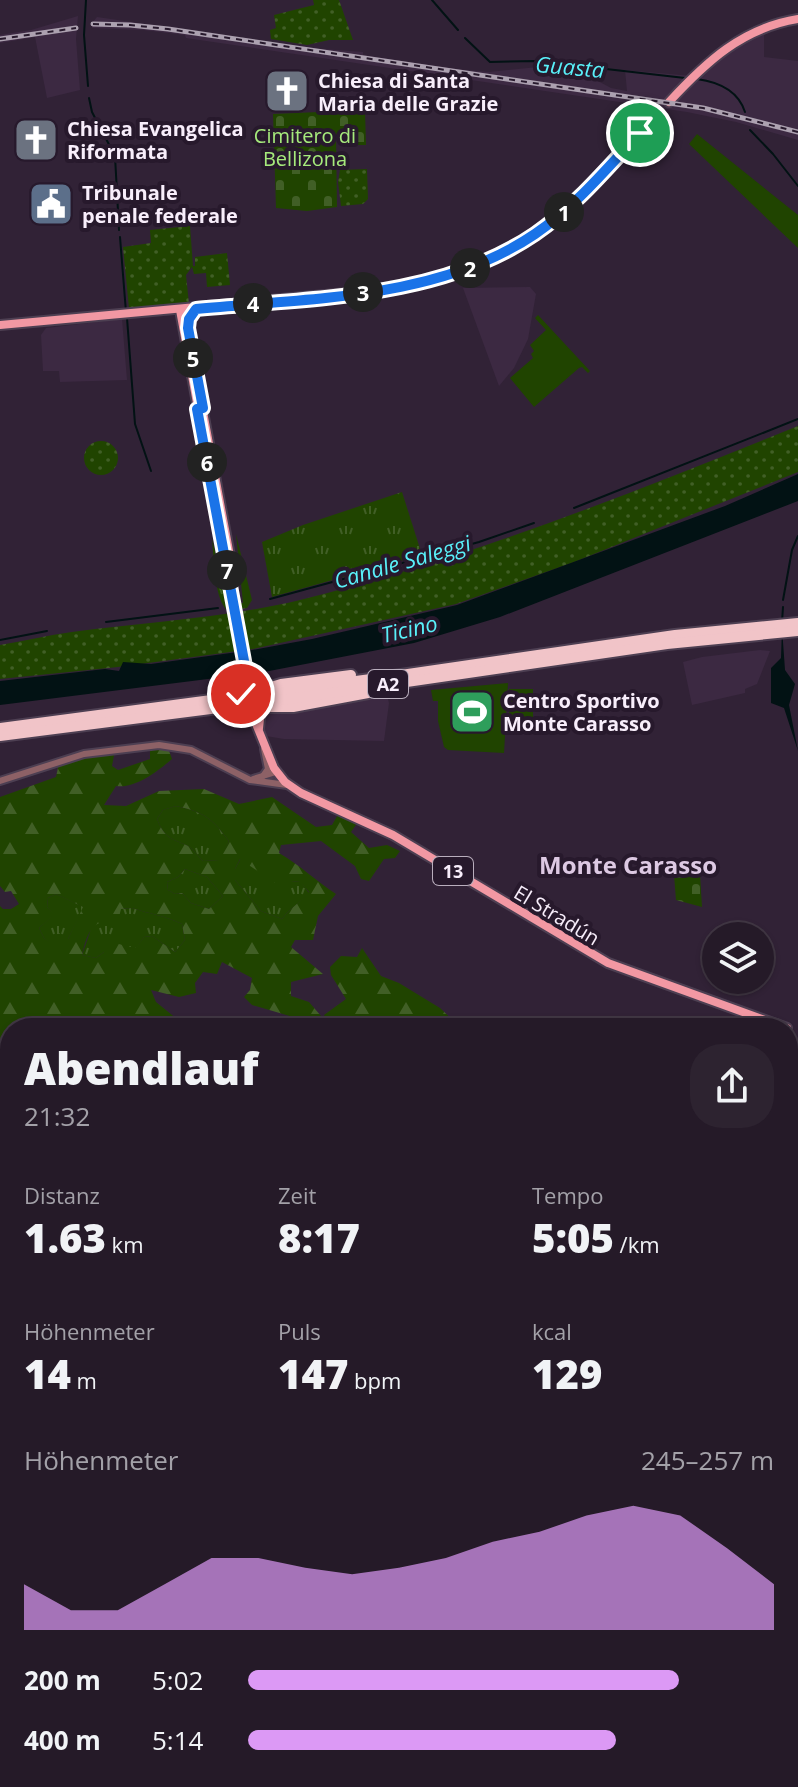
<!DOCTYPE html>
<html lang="de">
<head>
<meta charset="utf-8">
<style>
  :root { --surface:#251a28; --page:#2d2330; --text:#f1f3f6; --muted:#a3a1a8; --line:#423845; --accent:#dc99f5 }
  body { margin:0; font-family:"Open Sans",sans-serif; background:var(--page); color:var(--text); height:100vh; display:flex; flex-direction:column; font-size:30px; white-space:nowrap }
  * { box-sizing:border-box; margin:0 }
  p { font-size:26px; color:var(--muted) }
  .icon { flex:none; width:44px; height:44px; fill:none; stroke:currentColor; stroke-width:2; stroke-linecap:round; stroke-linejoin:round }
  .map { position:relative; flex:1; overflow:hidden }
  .panel { position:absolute; left:0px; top:1018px; width:798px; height:770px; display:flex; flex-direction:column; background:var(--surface); border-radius:32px 32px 0 0; box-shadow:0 2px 6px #0004,0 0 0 2px var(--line) }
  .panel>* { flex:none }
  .controls { position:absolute; left:702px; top:922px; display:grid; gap:16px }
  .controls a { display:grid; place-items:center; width:72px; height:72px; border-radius:50%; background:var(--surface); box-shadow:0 2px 6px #0004,0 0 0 2px var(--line); font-size:40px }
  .pin { position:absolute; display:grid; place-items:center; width:68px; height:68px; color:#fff; margin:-34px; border:4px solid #fff; border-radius:50%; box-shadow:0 2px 8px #0007 }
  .km { position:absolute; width:40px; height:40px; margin:-20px; border-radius:50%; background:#222; color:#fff; font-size:22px; line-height:40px; text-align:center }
  .round { display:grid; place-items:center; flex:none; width:84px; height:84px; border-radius:32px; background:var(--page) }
  .summary { display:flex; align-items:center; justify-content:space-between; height:136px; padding:0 24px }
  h1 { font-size:44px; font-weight:800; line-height:60px }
  .metrics { display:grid; grid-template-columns:repeat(3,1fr); gap:12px; height:136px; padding:8px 24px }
  .metrics div { display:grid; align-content:center }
  .metrics b { font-size:40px; font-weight:800 }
  .metrics small { font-size:22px; font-weight:400 }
  .metrics p { font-size:22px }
  .chart { height:224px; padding:16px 24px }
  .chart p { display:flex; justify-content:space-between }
  .chart svg { width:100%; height:144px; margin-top:8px; fill:var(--accent); opacity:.7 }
  ul { padding:0 24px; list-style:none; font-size:26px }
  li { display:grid; grid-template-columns:128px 96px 1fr; align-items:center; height:60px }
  li i { height:20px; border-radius:10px; background:var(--accent) }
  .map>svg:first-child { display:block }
</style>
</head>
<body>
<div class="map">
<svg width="798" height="1787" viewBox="0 0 798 1787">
  <defs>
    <pattern id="grass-tufts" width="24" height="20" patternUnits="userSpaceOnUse" patternTransform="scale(2)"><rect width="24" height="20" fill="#204400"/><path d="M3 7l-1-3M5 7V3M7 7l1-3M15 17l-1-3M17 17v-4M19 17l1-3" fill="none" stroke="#415f26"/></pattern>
    <pattern id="forest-firs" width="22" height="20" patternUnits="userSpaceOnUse" patternTransform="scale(2)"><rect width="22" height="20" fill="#204400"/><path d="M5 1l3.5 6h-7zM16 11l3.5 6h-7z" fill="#415f26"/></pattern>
    <pattern id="cemetery-stones" width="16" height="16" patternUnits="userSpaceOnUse" patternTransform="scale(2)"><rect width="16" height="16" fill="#204400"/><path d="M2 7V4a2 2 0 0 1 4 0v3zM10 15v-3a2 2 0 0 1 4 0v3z" fill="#415f26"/></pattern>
    <pattern id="park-dots" width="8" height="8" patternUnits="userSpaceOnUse" patternTransform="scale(2)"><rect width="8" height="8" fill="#204400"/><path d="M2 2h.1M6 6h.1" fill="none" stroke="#415f26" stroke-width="1.8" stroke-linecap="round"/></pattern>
  </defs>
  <rect width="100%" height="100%" fill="#312236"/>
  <g fill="#3c2942">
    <path d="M78,16L76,39L80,90L47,98L35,37L0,43V35L31,30Z"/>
    <path d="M97,17L309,48L363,52V55L454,69L489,72L538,67L570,70L571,77L596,80L611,88L627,91L625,70L692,76L764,27V57L798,61V140L736,122L687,112L186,38L185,35L144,30L92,28V23Z"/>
    <path d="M530,287L536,294L528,339L514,368L499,386L463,288Z"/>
    <path d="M122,319L127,380L60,382L59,371H43L41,335L46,328Z"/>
    <path d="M760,650L770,651L757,684L745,689V693L692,705L683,662L702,657Z"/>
    <path d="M386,692L389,703L384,741L284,739L266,736L262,719L268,711L294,709Z"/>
  </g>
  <g fill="url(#grass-tufts)">
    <path d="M402,492L422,555L272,597L262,542L303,525Z"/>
    <path d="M236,534L252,600L247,608L228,611C214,600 214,558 212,539L228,604L243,603Z"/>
    <path d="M176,806C204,812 212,818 229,841L220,860L203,861C199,857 193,849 188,846C171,838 165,839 157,819L163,810Z"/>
    <path d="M241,858L291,881L301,882L309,893C300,903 290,908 282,919L261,911L235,880V869Z"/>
    <path d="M185,869L207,877L223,896L209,909L191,903L182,893L175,894L168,890L167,882L178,877Z"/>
    <path d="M56,894L84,907L68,939L50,943L44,938L39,928L54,914L47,907L48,898Z"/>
    <path d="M132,908C150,914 166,916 182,924L185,940L175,952L152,936L144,937L136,949L104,952L96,958L82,955L92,926L121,909Z"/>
    <path d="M5,1518L10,1521V1616L0,1611V1520Z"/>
  </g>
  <g fill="url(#forest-firs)" fill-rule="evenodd">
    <path d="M168,748L172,759C158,771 135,789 116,786L104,805L126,806L159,791L204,789L239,804L272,797L316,827L332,825L340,811L360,819L351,832L369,848L387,845L400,851L395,858L384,859L369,881L361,879L355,866L321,841L281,845L279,853C300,865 316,881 336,894L318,916L313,940H295L291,947L323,974L291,982V996L309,1002L321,1016L300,1019L252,1005L244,997L250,990L252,978L222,962L217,974L203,972L195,983L196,993L179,997L151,990L156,1002L188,1028H126L119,1025L110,1028H44L36,1024L33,1028H10V1042L0,1050V906L3,909H11L19,904L11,891L5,892L0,886V797L56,777L59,763L115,750L112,766L118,770L150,759V749ZM176,806C204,812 212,818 229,841L219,860L203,861C199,857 193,849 188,846C171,838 165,839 157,819L163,810ZM240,859L278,885L291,881L300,882L309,892C300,903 290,908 282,919L261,911L235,880V869ZM185,869L207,877L223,896L209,909L191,903L182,893L175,894L168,890L167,882L178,877ZM56,894L83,907L68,939L59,933L50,942L44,938L39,928L55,914L47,907L48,898ZM132,908C150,914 166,916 182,924L185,940L175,952L152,936L144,937L136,948L110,942L104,952L96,958L82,955C87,933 93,917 118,921L121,909Z"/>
    <path d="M362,948L381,976L399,983L440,1008L461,1028H335L330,1025L324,1015L346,999L331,975L330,967L341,956L357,957Z"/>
    <path d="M0,1057L10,1059V1480L0,1491L10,1498V1521L5,1518L0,1520Z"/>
    <path d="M798,1294V1787H219L222,1778H788V1296Z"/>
    <path d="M0,1611L10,1616V1778H186L193,1787H0Z"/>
  </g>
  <g fill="url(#cemetery-stones)">
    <path d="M365,110L366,145H353L351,137H336L337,207L307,211L276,208L273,114Z"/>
    <path d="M689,869L700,874L702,907L676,900L674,875Z"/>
  </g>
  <g fill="url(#park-dots)">
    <path d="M313,0H339L353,40H329L307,45L271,39L270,30L276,28L274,15L314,5Z"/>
    <path d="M367,169L368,199L363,204L341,206L338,182L340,170Z"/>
    <path d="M190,226L193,266H195V257L227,253L230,285L207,287L206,273L194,274L192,267L186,275L189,304L129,308L123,247L151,243L150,230Z"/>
    <path d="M798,426V472L574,562L456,604L253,649L118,667L0,679V645C24,641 48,635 72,632C148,622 225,618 300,600C471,558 634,492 798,426Z"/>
    <circle cx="101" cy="458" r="17"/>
  </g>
  <g fill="#204400">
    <path d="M697,134L798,215V248L689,144Z"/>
    <path d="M538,315L590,371L588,373L582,367L579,368L534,407L510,378L533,358L531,354L534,351L530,345L546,330L535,318Z"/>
    <path d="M508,683L504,753L448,750L444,747L438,721V701H433L431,690Z"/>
    <path d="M509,689H533V725L509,724Z"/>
  </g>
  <g fill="#021214">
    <path d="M798,474V501L500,617L414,643L264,672L0,705V681L105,669L119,671L123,662L151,664L252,650L312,639L457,605L725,506Z"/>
    <path d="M782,628L785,670L795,684L789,705L798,751L784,708L771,703V668L781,658Z"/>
  </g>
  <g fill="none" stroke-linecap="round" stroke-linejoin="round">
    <g stroke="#021214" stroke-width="2">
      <path d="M86,0L84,35L88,86"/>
      <path d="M432,0L458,30"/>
      <path d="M465,38L490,62L536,61L685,78"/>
      <path d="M697,79C719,82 738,90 745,112"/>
      <path d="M89,98L92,112L115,156L119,230"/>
      <path d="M750,130L773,154L798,186"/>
      <path d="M120,237L126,312"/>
      <path d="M127,318L135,424L151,471"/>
      <path d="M574,508L798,419"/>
      <path d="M270,599L479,542L534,523"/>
      <path d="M783,600L792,550L798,536"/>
      <path d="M106,622L218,608"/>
      <path d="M782,622L783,607"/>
      <path d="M0,640L47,631"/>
      <path d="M788,1218L798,1207"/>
      <path d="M788,1369L798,1394"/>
      <path d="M788,1524L798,1492"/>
      <path d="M788,1530L792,1538L788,1549"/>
      <path d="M788,1554L792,1571L788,1583"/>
      <path d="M788,1629L798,1653"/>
      <path d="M788,1709L795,1702L798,1692"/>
      <path d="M788,1724L798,1723"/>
      <path d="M780,1778L781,1787"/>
    </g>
    <g stroke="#4d3f52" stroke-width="10">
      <g id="tertiary">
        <path d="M263,776L268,769L264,749"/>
        <path d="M253,779L276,772"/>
        <path d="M0,781L84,754L159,745L191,750L250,780L287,785"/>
      </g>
    </g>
    <g stroke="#4d3f52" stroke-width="12">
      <g id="primary">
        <path d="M669,102C706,62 742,28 798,19"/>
        <path d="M180,310L247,677L244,691"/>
        <path d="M0,325L391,289L455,274L507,251L560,215L659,112"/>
        <path d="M188,328L189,319L196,309"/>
        <path d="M201,401L233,572"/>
        <path d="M250,672L253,682L258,688"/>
        <path d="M248,712L254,719L274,768L285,782L301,793L393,835L608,963L787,1028"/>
        <path d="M259,728L261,710"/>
      </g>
    </g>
    <g stroke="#4d3f52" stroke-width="14">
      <g id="motorway">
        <path d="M268,688L281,684L351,675"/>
        <path d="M269,707H293L368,693"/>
        <path d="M0,728L401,675L675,635L798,623"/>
        <path d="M0,736L304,697L667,644L798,631"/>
      </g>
    </g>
    <use href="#tertiary" stroke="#8d6166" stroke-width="6"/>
    <use href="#primary" stroke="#f298a3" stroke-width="8"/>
    <use href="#motorway" stroke="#f1c4c8" stroke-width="10"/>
    <g stroke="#aca1b0" stroke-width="5">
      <g id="rail">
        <path d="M93,24L130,25L168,29L703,108L798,132"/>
        <path d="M0,39L76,28"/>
      </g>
    </g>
    <use href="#rail" stroke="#27192c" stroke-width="2" stroke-dasharray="6" stroke-linecap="butt"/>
    <g stroke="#4d3f52" stroke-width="12" stroke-linecap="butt">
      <circle id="primary-bridge" cx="253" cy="700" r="13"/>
    </g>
    <use href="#primary-bridge" stroke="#f298a3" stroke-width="8"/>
  </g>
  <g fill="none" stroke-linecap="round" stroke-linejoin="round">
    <g stroke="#fff" stroke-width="16">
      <path id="route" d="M241,694L247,686V677L197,409L203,408L188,328L189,319L196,309C309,298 438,300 535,234C576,206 607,168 640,133"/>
    </g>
    <use href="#route" stroke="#1a73e8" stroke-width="10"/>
  </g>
  <defs>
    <g id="church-square" transform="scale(2.3)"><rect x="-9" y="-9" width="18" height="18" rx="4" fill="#6b7280" stroke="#27192c"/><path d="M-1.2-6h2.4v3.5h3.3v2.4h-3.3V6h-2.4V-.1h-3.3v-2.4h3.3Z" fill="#fff"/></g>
    <g id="civic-square" transform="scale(2.3)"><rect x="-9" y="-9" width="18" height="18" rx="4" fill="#5c6f8a" stroke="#27192c"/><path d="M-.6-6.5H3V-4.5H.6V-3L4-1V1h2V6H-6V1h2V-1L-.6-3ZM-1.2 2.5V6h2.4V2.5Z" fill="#fff"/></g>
    <g id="stadium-square" transform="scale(2.3)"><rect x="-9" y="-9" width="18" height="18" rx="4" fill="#2e9e5b" stroke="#27192c"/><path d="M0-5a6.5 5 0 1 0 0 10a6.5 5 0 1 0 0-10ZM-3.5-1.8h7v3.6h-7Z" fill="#fff"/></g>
  </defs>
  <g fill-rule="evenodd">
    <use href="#church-square" x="287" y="91"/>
    <use href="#church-square" x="36" y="140"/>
    <use href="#civic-square" x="51" y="204"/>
    <use href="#stadium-square" x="472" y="712"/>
  </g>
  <g text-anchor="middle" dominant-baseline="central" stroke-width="8" stroke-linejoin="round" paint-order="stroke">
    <g fill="#27192c" stroke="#b9aebd" stroke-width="2">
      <rect x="368" y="670" width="40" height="28" rx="6"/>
      <rect x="433" y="857" width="40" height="28" rx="6"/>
    </g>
    <g font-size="18" font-weight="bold" fill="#f8eefb">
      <text x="388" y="684">A2</text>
      <text x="453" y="871">13</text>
    </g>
    <g font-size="20" font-weight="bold" fill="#f8eefb" stroke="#27192c" text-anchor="start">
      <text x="318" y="80">Chiesa di Santa<tspan x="318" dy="23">Maria delle Grazie</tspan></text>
      <text x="67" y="128">Chiesa Evangelica<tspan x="67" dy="23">Riformata</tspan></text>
      <text x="82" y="192">Tribunale<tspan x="82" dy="23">penale federale</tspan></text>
      <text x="503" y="700">Centro Sportivo<tspan x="503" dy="23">Monte Carasso</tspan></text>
    </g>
    <g font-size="20" fill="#a6ea7c" stroke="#27192c">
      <text x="305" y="135">Cimitero di<tspan x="305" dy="23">Bellizona</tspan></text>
    </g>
    <g font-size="20" fill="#f8eefb" stroke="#27192c">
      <text transform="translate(557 915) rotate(31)">El Stradún</text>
    </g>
    <g font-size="22" font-style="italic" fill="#59f0f9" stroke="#27192c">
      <text transform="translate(570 66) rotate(5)">Guasta</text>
      <text transform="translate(402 561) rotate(-16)">Canale Saleggi</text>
      <text transform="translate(409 628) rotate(-13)">Ticino</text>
    </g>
    <g font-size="24" font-weight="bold" fill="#ddc9e3" stroke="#27192c">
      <text x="628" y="864">Monte Carasso</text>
    </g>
  </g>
</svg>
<div class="controls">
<a><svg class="icon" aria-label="layers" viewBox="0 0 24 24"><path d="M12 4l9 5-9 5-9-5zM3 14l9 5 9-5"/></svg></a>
</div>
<div class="pin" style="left:640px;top:133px;background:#1e9e55"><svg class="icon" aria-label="arrive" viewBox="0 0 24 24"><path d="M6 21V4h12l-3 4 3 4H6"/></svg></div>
<div class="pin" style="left:241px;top:694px;background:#d93025"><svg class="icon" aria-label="check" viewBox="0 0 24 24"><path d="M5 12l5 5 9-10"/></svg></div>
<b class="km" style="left:564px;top:212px">1</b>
<b class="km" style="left:470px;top:268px">2</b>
<b class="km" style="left:363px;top:292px">3</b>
<b class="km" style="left:253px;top:303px">4</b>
<b class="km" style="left:193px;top:358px">5</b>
<b class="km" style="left:207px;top:462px">6</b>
<b class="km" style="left:227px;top:570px">7</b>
<section class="panel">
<div class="summary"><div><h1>Abendlauf</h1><p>21:32</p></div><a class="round"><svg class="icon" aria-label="share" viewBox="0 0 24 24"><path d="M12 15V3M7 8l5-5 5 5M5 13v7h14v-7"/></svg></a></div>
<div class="metrics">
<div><p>Distanz</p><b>1.63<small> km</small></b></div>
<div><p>Zeit</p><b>8:17</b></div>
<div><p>Tempo</p><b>5:05<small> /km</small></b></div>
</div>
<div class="metrics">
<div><p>Höhenmeter</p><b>14<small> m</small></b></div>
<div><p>Puls</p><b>147<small> bpm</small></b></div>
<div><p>kcal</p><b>129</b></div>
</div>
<div class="chart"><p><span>Höhenmeter</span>245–257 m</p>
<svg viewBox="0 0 160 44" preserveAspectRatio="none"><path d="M0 44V30L10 38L20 38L30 30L40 22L50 22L60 25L70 27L80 25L90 22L100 17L110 14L120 9L130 6L140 9L150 19L160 30V44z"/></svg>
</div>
<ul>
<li><b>200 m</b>5:02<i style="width:82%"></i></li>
<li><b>400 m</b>5:14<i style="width:70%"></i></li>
</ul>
</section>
</div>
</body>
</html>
